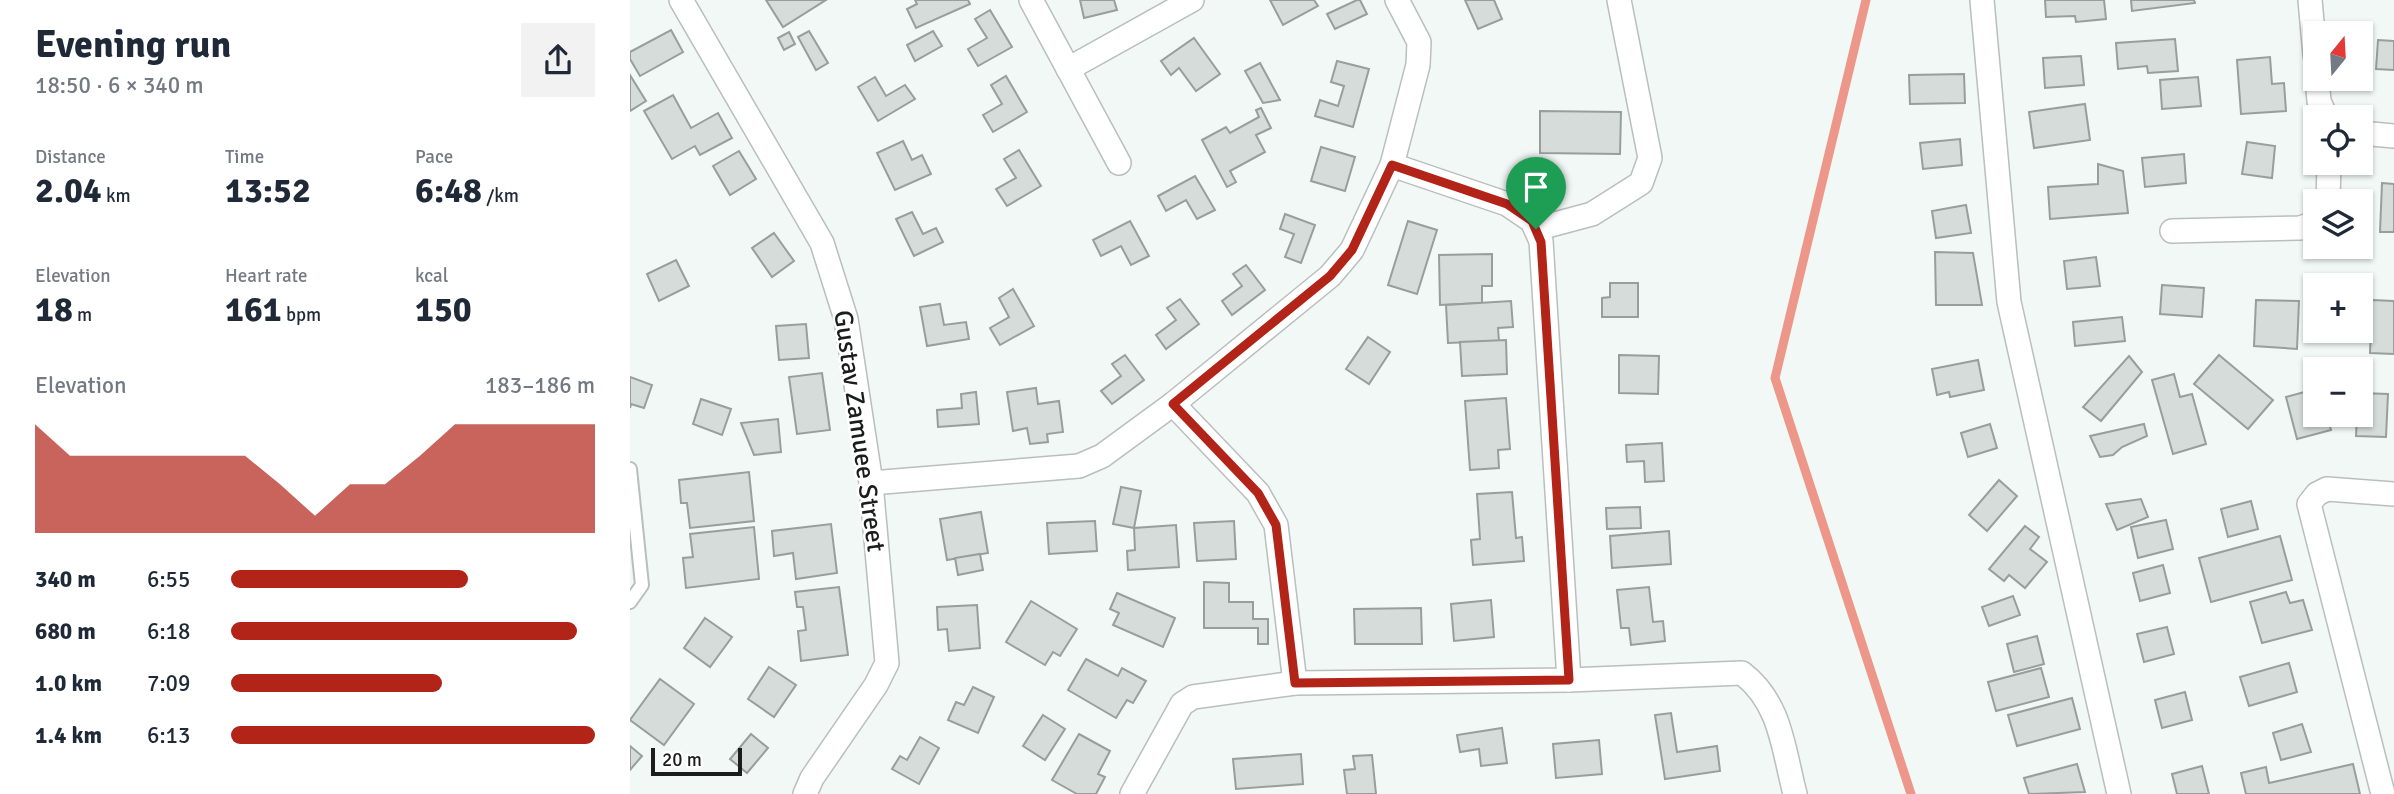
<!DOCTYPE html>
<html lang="en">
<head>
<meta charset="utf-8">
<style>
  :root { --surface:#fff; --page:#f2f2f3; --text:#1f2937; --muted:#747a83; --accent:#b22318 }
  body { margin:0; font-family:Signika,sans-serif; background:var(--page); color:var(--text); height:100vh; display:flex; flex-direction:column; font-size:26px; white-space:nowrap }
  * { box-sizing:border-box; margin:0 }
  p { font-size:23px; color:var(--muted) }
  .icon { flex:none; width:38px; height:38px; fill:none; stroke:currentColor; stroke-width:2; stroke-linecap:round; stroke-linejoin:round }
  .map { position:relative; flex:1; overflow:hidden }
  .panel { display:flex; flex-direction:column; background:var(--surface); width:630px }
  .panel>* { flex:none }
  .needle { width:46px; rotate:18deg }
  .buttons { position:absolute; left:1673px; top:21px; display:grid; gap:14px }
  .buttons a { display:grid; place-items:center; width:70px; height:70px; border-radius:0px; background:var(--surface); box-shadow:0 2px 5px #0004; font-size:35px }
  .scale { position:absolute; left:21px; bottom:18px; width:91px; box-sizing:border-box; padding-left:7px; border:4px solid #1b1d1c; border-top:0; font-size:19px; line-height:24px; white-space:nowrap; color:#1b1d1c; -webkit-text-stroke:5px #fff; paint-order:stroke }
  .pin { position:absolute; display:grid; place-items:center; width:60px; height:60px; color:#fff; margin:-72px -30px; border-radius:50% 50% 50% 0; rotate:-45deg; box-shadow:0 0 7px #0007 }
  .pin .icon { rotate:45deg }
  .round { display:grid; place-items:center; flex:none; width:74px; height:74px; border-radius:0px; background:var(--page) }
  .summary { display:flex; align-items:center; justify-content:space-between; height:119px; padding:0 35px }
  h1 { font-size:38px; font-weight:700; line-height:52px }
  .metrics { display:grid; grid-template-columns:repeat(3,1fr); gap:10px; height:119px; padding:7px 35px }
  .metrics div { display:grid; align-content:center }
  .metrics b { font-size:35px; font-weight:700 }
  .metrics small { font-size:19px; font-weight:400 }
  .metrics p { font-size:19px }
  .chart { height:196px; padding:14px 35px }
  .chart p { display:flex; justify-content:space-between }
  .chart svg { width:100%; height:126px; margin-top:7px; fill:var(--accent); opacity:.7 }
  ul { padding:0 35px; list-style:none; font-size:23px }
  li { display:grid; grid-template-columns:112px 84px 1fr; align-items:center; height:52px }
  li i { height:18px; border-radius:9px; background:var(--accent) }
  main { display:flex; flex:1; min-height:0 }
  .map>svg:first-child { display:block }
</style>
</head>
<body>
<main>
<section class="panel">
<div class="summary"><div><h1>Evening run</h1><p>18:50 · 6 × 340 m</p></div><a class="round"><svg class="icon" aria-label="share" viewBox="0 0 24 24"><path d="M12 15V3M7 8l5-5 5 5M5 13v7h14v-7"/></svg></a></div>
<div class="metrics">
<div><p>Distance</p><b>2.04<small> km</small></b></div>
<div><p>Time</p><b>13:52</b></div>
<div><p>Pace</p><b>6:48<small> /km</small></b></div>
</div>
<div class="metrics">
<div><p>Elevation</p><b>18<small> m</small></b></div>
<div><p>Heart rate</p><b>161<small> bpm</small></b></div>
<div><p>kcal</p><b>150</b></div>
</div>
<div class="chart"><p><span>Elevation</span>183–186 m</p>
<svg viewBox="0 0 160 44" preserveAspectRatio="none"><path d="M0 44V6L10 17L20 17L30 17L40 17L50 17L60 17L70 27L80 38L90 27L100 27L110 17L120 6L130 6L140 6L150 6L160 6V44z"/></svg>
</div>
<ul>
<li><b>340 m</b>6:55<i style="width:65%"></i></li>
<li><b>680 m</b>6:18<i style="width:95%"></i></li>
<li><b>1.0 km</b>7:09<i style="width:58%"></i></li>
<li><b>1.4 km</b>6:13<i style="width:100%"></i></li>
</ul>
</section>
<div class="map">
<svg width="1764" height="794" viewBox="0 0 1764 794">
  <rect width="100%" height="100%" fill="#f1f8f5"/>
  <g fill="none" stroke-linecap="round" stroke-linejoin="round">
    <path stroke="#ec9789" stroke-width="9" d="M1236,0L1145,378L1281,794"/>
  </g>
  <g fill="#d5dcd9" stroke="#989e9c" stroke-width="2">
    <path d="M136,0H196L153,27Z"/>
    <path d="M285,0H338L340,4L286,28L277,9L287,4Z"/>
    <path d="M450,0H484L487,10L454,18Z"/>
    <path d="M640,0H684L688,6L653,25Z"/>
    <path d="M727,0H730L737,14L705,29L697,14Z"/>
    <path d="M835,0H864L872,19L848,29Z"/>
    <path d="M1415,0H1474L1476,19L1446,22L1445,16L1416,17Z"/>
    <path d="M1501,0H1564L1565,3L1502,11Z"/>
    <path d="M360,10L382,47L348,66L338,49L357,38L345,19Z"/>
    <path d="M41,30L53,52L10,76L0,59V52Z"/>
    <path d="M179,31L198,63L186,70L168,37Z"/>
    <path d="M303,31L312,46L285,61L277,45Z"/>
    <path d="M159,32L165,44L154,50L148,38Z"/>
    <path d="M564,38L590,74L566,91L549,68L541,75L531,61Z"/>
    <path d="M1545,39L1548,71L1518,73L1517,66L1488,69L1486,43Z"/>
    <path d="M1748,40L1764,41V70L1746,69Z"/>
    <path d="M1451,56L1454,85L1415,88L1413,58Z"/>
    <path d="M1640,57L1642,84L1654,83L1656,111L1611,114L1607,60Z"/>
    <path d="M707,61L739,69L723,127L685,116L690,100L708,106L714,86L701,82Z"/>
    <path d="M630,63L650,100L633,103L615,71Z"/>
    <path d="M1334,74L1335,103L1280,104L1279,75Z"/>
    <path d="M0,75L16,101L0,111Z"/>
    <path d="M376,76L397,112L363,132L353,115L372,104L361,85Z"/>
    <path d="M245,77L256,96L275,85L285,99L248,121L228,87Z"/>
    <path d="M1568,77L1571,106L1532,109L1530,80Z"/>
    <path d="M43,95L61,128L88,113L102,138L70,155L65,146L42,159L14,111Z"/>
    <path d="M1455,104L1460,140L1404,148L1399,112Z"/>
    <path d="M631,108L641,128L626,135L635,152L600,171L606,182L597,187L572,140L596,127L600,133L629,117L626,110Z"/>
    <path d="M910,111L991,112L990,154L910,153Z"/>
    <path d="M1330,139L1332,165L1293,169L1290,143Z"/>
    <path d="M273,141L282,160L292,155L301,174L265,190L247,153Z"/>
    <path d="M1617,142L1645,146L1642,178L1612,174Z"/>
    <path d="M691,147L725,157L715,191L681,181Z"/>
    <path d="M389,150L411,186L377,206L366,189L386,178L374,159Z"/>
    <path d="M109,151L126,179L100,195L83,166Z"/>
    <path d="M1554,154L1556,183L1515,187L1512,158Z"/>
    <path d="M1468,164L1493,171L1498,213L1420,219L1418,187L1468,184Z"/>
    <path d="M565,176L585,210L567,219L556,200L536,211L528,196Z"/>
    <path d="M1752,183L1764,184V232H1750Z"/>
    <path d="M1336,205L1341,233L1306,238L1302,211Z"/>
    <path d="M282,212L293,234L306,228L313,242L284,256L266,219Z"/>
    <path d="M655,214L685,225L671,263L655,257L664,234L650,229Z"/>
    <path d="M500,221L519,256L501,265L491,246L471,256L463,240Z"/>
    <path d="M778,221L807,230L787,294L758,285Z"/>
    <path d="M144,233L164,261L142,277L122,248Z"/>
    <path d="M1305,252L1343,253L1352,305H1306Z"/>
    <path d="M862,254V286H852V303L810,305L809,255Z"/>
    <path d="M1466,257L1470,286L1437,289L1434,261Z"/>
    <path d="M46,260L59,286L29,301L17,274Z"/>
    <path d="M616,265L635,290L602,315L592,301L612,286L603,274Z"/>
    <path d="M980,283H1008V317H972V298L980,297Z"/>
    <path d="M1532,285L1574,288L1572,317L1530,314Z"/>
    <path d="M383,289L404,326L370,345L360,328L379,317L369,298Z"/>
    <path d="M550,299L569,324L536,349L526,335L546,320L537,308Z"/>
    <path d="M1626,300L1669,301L1667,349L1624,346Z"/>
    <path d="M1742,300L1764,301V354L1740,353Z"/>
    <path d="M881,301L883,327L868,328L869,341L818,343L816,305Z"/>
    <path d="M310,304L314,325L336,322L339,339L297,346L290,307Z"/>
    <path d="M1492,317L1495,341L1445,346L1443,322Z"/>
    <path d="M176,324L179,358L149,360L146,326Z"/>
    <path d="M738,337L760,352L739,384L716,369Z"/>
    <path d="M876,340L877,374L832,376L830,342Z"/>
    <path d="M495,355L514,380L482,404L471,391L491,376L482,364Z"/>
    <path d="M989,355L1029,356L1028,394L989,393Z"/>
    <path d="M1589,355L1643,400L1618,429L1564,384Z"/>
    <path d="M1499,356L1512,372L1471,421L1453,407Z"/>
    <path d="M1348,360L1354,390L1320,397L1319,392L1307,395L1302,369Z"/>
    <path d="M192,373L200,430L167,434L159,377Z"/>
    <path d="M1544,374L1550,397L1562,394L1576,444L1543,454L1522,380Z"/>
    <path d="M0,377L22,385L14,408L1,404L0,408Z"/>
    <path d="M406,388L408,404L429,401L433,432L417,434L418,442L400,444L397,428L383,431L377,392Z"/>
    <path d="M1685,389V415H1697L1701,430L1667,439L1656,397Z"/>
    <path d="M346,392L349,424L308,427L307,410L332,408L331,394Z"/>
    <path d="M1731,393L1758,394L1756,437L1726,436L1727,415H1731Z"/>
    <path d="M876,398L880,449L868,450L869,468L840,470L835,401Z"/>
    <path d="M71,399L101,409L92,435L63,424Z"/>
    <path d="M148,419L151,452L124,455L111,423Z"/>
    <path d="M1360,424L1367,448L1338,457L1331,433Z"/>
    <path d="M1514,424L1517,436L1492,447L1483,455L1470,457L1460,436Z"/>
    <path d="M1032,443L1034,481L1015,482L1014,461L997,462L996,445Z"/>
    <path d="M119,472L124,521L60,528L57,503H51L49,480Z"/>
    <path d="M1369,480L1387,496L1357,531L1339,515Z"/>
    <path d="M491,487L511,491L504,528L483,524Z"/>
    <path d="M882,492L886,538L892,537L894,561L843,565L841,540L850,539L847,494Z"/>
    <path d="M1511,499L1518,517L1487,530L1476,504Z"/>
    <path d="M1621,501L1628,529L1598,537L1591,509Z"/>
    <path d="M1010,507L1011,528L977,529L976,508Z"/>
    <path d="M351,512L358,553L317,560L310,519Z"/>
    <path d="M1536,520L1543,549L1508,558L1501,527Z"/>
    <path d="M465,521L467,551L419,554L417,523Z"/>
    <path d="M604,521L606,559L567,561L564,523Z"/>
    <path d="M201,524L207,573L166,579L163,553L144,556L142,531Z"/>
    <path d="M546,525L549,567L498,570L497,551L505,550L504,528Z"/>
    <path d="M1395,526L1409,537L1400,549L1417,562L1395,588L1379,575L1374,581L1359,569Z"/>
    <path d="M124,527L129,579L56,588L53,558L63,557L60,534Z"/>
    <path d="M1039,531L1041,564L982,568L980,536Z"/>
    <path d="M1650,536L1662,580L1581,602L1569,558Z"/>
    <path d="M350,554L353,570L328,575L325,558Z"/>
    <path d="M1533,565L1540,593L1510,601L1503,573Z"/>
    <path d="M574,582L599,583V602H623V619H638V644H628V628H574Z"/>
    <path d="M209,587L218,655L171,661L168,631L176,630L173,607H167L165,592Z"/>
    <path d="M1019,587L1023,622L1033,621L1035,641L1001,645L999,628H991L987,590Z"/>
    <path d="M1656,592L1660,603L1673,600L1682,630L1632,643L1620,602Z"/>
    <path d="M487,593L545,618L533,647L483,625L489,613L480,609Z"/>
    <path d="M1383,596L1390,615L1359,626L1352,607Z"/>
    <path d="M861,600L864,637L824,641L821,604Z"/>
    <path d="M401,601L447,629L430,656L423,652L415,665L376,642Z"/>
    <path d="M347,605L350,648L319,651L317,629L308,630L307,607Z"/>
    <path d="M791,608L792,644H725L724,609Z"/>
    <path d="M75,618L102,637L80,667L54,648Z"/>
    <path d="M1537,627L1544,654L1514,662L1507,634Z"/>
    <path d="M1407,636L1414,664L1384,672L1377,644Z"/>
    <path d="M456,659L488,676L492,668L516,681L503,703L497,700L486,718L438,690Z"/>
    <path d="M1659,663L1667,692L1619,706L1610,677Z"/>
    <path d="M139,667L166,685L144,717L118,699Z"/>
    <path d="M1411,668L1419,697L1366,711L1358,682Z"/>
    <path d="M30,679L64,704L34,745L0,720Z"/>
    <path d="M343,687L364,697L348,733L318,720L326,702L334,705Z"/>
    <path d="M1555,692L1562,720L1532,728L1525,700Z"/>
    <path d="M1442,698L1450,729L1387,746L1378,715Z"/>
    <path d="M1041,713L1047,752L1087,746L1090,771L1035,779L1025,715Z"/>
    <path d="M413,715L435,729L415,760L393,746Z"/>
    <path d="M1672,724L1681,752L1651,760L1643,733Z"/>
    <path d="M872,728L877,763L851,766L849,749L830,752L827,735Z"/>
    <path d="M121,734L138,748L117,773L100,759Z"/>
    <path d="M449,734L480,751L468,774L475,777L466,794H447L422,780Z"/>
    <path d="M290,737L309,748L289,784L262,769L270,756L277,760Z"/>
    <path d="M969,740L972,774L926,778L923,744Z"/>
    <path d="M0,746L12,756L0,770Z"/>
    <path d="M671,754L673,784L606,789L603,759Z"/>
    <path d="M742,755L746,794H717L714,770L725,769L723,756Z"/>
    <path d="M1447,764L1455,792L1399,794L1394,778Z"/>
    <path d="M1723,764L1730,794H1616L1611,773L1636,767L1639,783Z"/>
    <path d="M1572,766L1579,794H1547L1542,774Z"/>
  </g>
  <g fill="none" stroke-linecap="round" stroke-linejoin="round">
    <g stroke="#b9bfbd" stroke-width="16">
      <path id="service" d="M0,469L12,585L0,602"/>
    </g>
    <g stroke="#b9bfbd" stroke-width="26">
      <g id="minor">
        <path d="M51,0L192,243L216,319L241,483L257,663L246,685L182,778L175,794"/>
        <path d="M401,0L489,163"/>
        <path d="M1352,0L1379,302L1489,794"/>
        <path d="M1680,0L1685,55"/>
        <path d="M438,69L562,0"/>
        <path d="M1687,79L1689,101L1696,117"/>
        <path d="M1731,133L1764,136"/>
        <path d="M762,165L877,204L902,221L911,241L939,680"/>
        <path d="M1698,201L1699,163"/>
        <path d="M906,229L962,214L1011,183L1020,158L989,0"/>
        <path d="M1542,231L1670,228L1685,223"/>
        <path d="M543,404L628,493L646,525L665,683"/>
        <path d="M241,483L449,466L472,456L543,404L700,276L722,250L762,165L788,65L789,42L767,0"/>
        <path d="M502,794L552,704L563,697L665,683L939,680L1112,673C1151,703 1153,748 1165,794"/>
        <path d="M1753,794L1679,504L1687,494L1697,489L1764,494"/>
      </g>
    </g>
    <use href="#service" stroke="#fff" stroke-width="12"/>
    <use href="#minor" stroke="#fff" stroke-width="23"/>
  </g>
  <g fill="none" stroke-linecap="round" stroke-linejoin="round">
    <g stroke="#fff" stroke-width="14">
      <path id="route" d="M762,165L877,204L902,221L911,242L939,680L665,683L646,525L628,493L543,404L700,276L722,250Z"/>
    </g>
    <use href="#route" stroke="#b22318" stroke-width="9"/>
  </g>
  <g text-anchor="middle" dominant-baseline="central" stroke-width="5" stroke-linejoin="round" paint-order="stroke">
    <g font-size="26" fill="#1b1d1c" stroke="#fff">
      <text transform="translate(229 431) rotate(82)">Gustav Zamuee Street</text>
    </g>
  </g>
</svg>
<div class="buttons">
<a><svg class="needle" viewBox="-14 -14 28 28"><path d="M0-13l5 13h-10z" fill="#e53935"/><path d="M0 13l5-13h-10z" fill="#747a83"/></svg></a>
<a><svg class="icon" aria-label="locate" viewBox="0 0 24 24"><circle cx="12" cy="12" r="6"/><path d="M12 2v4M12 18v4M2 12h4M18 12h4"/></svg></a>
<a><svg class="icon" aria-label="layers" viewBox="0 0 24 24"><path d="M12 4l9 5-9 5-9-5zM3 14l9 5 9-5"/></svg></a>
<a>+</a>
<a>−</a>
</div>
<div class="scale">20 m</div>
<div class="pin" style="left:906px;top:229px;background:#1e9e55"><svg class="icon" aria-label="arrive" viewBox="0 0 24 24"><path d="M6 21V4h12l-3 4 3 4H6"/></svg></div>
</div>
</main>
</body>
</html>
